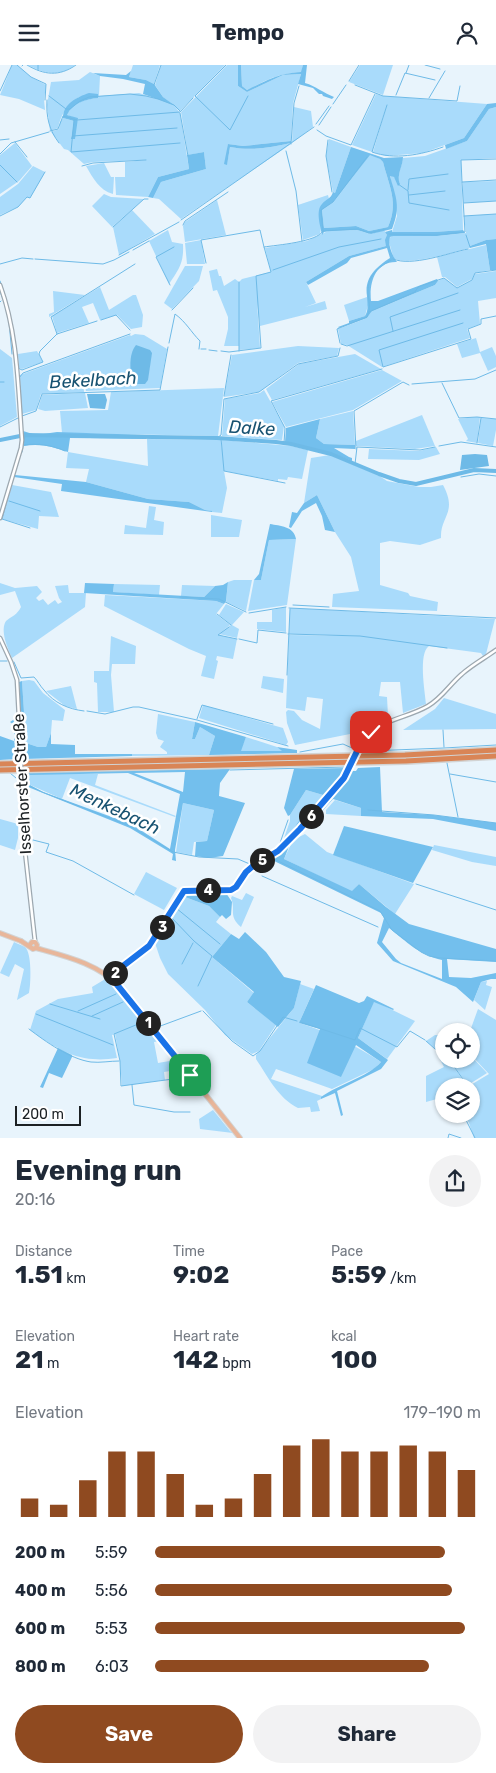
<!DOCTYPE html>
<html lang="en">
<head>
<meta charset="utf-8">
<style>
  :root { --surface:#fff; --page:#f2f2f3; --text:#1f2937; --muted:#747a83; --accent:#8f4a20 }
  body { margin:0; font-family:Rubik,sans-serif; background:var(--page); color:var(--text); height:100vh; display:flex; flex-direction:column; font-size:19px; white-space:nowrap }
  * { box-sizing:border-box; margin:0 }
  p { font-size:16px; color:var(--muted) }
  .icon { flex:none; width:28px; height:28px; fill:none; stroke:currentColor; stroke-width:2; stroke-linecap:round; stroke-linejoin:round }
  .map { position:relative; height:1073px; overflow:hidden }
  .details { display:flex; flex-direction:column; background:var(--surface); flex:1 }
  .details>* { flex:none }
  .tools { position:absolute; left:435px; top:958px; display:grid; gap:10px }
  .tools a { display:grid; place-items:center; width:45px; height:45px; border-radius:50%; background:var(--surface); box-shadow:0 1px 4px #0004; font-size:25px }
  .scale { position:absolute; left:15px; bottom:12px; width:66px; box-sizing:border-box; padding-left:5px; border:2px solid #1c2124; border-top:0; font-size:14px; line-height:18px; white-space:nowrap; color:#1c2124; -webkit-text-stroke:4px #fff; paint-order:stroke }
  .pin { position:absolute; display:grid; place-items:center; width:42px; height:42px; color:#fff; margin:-21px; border-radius:10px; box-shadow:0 2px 8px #0006 }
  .km { position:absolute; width:25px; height:25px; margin:-12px; border-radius:50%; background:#222; color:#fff; font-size:14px; line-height:25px; text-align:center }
  .round { display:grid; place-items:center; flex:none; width:52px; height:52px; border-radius:26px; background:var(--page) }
  .overview { display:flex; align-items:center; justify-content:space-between; height:85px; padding:0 15px }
  h1 { font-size:28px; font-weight:700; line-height:38px }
  .stats { display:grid; grid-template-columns:repeat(3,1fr); gap:8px; height:85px; padding:5px 15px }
  .stats div { display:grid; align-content:center }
  .stats b { font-size:25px; font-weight:700 }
  .stats small { font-size:14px; font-weight:400 }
  .stats p { font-size:14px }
  .chart { height:140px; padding:10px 15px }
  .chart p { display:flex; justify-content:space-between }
  .chart svg { width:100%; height:90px; margin-top:5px; stroke:var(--accent); stroke-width:6 }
  .button { display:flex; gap:10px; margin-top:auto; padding:10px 15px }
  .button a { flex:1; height:58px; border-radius:30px; background:var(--accent); color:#fff; font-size:20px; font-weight:700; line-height:58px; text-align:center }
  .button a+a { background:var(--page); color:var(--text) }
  ul { padding:0 15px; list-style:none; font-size:16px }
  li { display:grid; grid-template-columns:80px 60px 1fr; align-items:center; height:38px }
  li i { height:12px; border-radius:6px; background:var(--accent) }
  header { display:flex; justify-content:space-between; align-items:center; height:65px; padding:0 15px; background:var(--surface); font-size:22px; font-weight:700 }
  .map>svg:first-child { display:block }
</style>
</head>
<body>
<header><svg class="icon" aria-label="menu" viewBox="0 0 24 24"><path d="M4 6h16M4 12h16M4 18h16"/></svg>Tempo<svg class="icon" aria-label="person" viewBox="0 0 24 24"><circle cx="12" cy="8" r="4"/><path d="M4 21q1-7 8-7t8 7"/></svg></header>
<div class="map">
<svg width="496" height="1073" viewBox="0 0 496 1073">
  <rect width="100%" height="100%" fill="#e8f4fc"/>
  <g fill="#a9dbfb">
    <path d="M12,0H17L31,12L46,20L44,35L45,45L19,34L0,30Z"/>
    <path d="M28,0H75C59,12 45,9 28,0Z"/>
    <path d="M133,0H160L154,19L146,15L129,12Z"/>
    <path d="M161,0H225L180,46L174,40L180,48L189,104L158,112L148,132L116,130L115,112H125V97L147,95L93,97L84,99L68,85L64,84L51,67L59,64L60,57L63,53L74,56L71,74L78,54L67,50C71,38 86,34 97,33L79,32C67,40 61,49 58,63L50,66L47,40L51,17L79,15L90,7L100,11L99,31L139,28L172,39L163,32L155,20Z"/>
    <path d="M227,0H238V21L247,27L283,10L301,9L293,38L291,76L243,81L228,79L227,99L230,82C251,86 270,83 291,78V79L181,154L159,134L153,133L161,117L206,104L204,87L188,90L181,47Z"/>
    <path d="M241,0H303L302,7C276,9 269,14 247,25L242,21Z"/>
    <path d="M360,0H393L383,30L349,17Z"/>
    <path d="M376,29L383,31L487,39L464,73L423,88L386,91L373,87L387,39L372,87L352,80Z"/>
    <path d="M294,42L311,46L313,62L292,78Z"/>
    <path d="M496,42V93L461,95L463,165L434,167H392L397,151L390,110L394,112L400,119C396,111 402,102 403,93L425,91L467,76L489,44Z"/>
    <path d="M329,74L351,82L335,128L333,127L326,91Z"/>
    <path d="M15,78L32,101L19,116L0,129V90Z"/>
    <path d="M370,89L380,94L383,97C389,121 399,138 388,162L369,166L356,161L324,163L322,145L333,137Z"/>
    <path d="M104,98L111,112H114L113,129C99,125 93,113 86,101Z"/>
    <path d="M33,101L45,107L30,133L27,132L18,142L0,150V132L18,119Z"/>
    <path d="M496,116V136L463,138V117Z"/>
    <path d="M104,129L111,132L144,134L112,162L92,141Z"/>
    <path d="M328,130L329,134C311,146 324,154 320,169L303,175L298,140Z"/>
    <path d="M217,135L226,170L185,177L183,161L185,157Z"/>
    <path d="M132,145L155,169L119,190L113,162Z"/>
    <path d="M496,149V174L486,175L470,181V183C449,188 414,200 394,194L388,174L392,171H437L466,168L464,151Z"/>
    <path d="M168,165L172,177L183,179C184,198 179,204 169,219L149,176Z"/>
    <path d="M357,165L371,169L384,165L387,170L386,181L349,191L306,217L316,238L305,242L325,236L327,244L260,261L257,237L260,283L239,285V281H224L228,264V252L217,225L213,226L209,206L217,204L219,211H221L224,221L235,214L239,217L242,214L271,207L265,183L307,176L328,166Z"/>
    <path d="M201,175L205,199H187L185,178Z"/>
    <path d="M486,180L490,205L475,208L472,214L457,222L445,212H442L437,192Z"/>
    <path d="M185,201H203L199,216L172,244L164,238Z"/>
    <path d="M496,206V233L478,236L480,259L467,264L470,273L382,302L347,280L341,279L338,264L367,253L372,246L435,220L438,216L444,213L457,223L472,215L475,209Z"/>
    <path d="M100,222L109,245L133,230H136L143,250L142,262L131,264L117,250L100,255L93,238L82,242L89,258L57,268L52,251Z"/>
    <path d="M53,226L85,230L49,252V249L54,247Z"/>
    <path d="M367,232L368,240L365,251L349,256L344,240Z"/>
    <path d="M135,269L144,270L167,284L160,323L86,326L83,311L84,327L41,329L36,345L22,349L19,320L20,310L130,270L131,271Z"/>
    <path d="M476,273L480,287L492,282L496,291V302L488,306L480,288L462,293L457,279Z"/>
    <path d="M298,281L339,283L337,291L298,298L259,327L224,332L232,290Z"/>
    <path d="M0,284L12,293L17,352L0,361Z"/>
    <path d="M37,286L43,297L22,304L19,303L18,289Z"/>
    <path d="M355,289L381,304L272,335L266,324L299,299Z"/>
    <path d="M382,305L402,316L353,345L286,362L272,337Z"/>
    <path d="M224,323L218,371L62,368L60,346L108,345L111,327Z"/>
    <path d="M264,325L284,361L282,375L222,371L225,334L260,328Z"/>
    <path d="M85,328L88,343L45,346L38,344L42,330Z"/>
    <path d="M353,346L355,380L324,379L316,373L320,354Z"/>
    <path d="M422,350L435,381L415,384L356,381V376Z"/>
    <path d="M477,352H480L477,378L466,376L468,374L458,354Z"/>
    <path d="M481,353L496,354V365L493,381L478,378Z"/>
    <path d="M147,374L221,375L222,384V375L291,381L308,385L302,414L288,412L287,415L278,414V416L224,406L227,423L222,448L212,447L211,446L205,445L189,437L148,434L86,417L89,404L66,403L68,387L148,401Z"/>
    <path d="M436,382L440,389L419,395L368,394L369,384L419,386Z"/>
    <path d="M330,390L378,410L387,416L419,422H431L443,420C458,448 440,451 441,473L420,480L390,476L380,478V520L408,528L410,531L438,537L437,546L332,542L333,529L359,526L351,492L335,467L317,430L304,438L311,393Z"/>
    <path d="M12,420L51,427L59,452L39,451L38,464L2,454Z"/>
    <path d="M149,441L156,442L154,455L164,457L163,470L124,469L125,460L146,463Z"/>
    <path d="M211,450L242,455L239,472H211Z"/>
    <path d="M296,474L287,540L248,546L254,515H261L269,475Z"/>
    <path d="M234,515H252L246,546L226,537L228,517Z"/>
    <path d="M0,518L15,523L37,521L42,527L36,533L39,536L43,534L48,540L55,535L58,539L62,537L59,533L55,521L68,520L69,528H86L85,542L12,593C7,582 0,565 6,556C12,551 17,550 21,542L15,526L0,530Z"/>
    <path d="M114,519L160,520L159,530L113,527Z"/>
    <path d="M182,520L215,521L204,532L181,531Z"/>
    <path d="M105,530L216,536L224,539L216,549L230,560L218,570L237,574L233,594L217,591L216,595L218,596L214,614L201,611L206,591L189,584L104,541Z"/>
    <path d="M226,539L244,547L232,560L239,564L237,573L219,569L231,560L219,550Z"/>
    <path d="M286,542V567L257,564V557H272V545Z"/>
    <path d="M290,543L495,554L486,589L483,591L481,588L429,581C418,588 425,627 426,639L403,648L400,617H381L379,631L387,632L388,651L365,663V666L295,680L287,658L286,647L288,645L294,646L302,655L320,664L323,634L307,632L305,646L286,643L289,570L360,571L289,569Z"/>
    <path d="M111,571L136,581L135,599H112L111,610L114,647H98L97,618L94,617V606H109Z"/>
    <path d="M263,611L284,614L283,628L261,623Z"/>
    <path d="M29,615L34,616L43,628L65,645L63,656L52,655L51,668L46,682H38L26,678L22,616Z"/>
    <path d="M71,621L77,644L65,641L46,626Z"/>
    <path d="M444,633L496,649V664L403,665L435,644Z"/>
    <path d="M203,640L283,663L288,677L286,680L199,653Z"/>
    <path d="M158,649L195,657L192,674H195L200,662L215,671L209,690L132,691V689H167V687L160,682L164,676L158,674L156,668Z"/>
    <path d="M246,672L277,682L283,686H240Z"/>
    <path d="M30,709H98L95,720L176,751L175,752L70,713L62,734L28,719Z"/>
    <path d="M306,725L323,730L298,757L285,777L283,776L290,756V750Z"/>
    <path d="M335,735L361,743V751L326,749V745Z"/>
    <path d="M183,738L214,745L207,776L194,777L192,790L176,787Z"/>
    <path d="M0,754L18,759V773L15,785L0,780Z"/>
    <path d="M305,769L327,787L414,819L395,849L359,819L352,827L284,794L293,775Z"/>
    <path d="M434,780L496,792V801L472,797L432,785Z"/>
    <path d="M146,807L177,823L164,845L134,829Z"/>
    <path d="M246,828L254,832L241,862C228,851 236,845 231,833L232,831L242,835Z"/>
    <path d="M185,832L209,841L220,852L216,857L231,869L212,892L254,928L247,937L276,960L259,986L252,989L225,970L205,945L168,909L160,893L155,878L176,841Z"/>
    <path d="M14,877C17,879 22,880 25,882C32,888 31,919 29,928L17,935L24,904L15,899L9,912L0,908Z"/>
    <path d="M107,913L113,919L160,976L154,977L158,998L175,995L182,1004L164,1007L165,1015L122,1021L120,996L115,969L112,970L117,993C109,994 101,995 93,994C70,993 48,978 30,965L36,946L58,934L93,928L92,922Z"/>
    <path d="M487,916L486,920L492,922L485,945L474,935L481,917Z"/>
    <path d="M300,919L314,924L299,958C329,967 355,980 381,997L374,1004L332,1024L276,1004L271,1014L322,1031L321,1034L317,1036L320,1046L311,1047L310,1042L298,1043C278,1033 268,1012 256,994V990L294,943Z"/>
    <path d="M374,936L415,956L387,994L358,973Z"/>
    <path d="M478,944L496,955V1073H474L469,1058L464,1049H471V1021H469L489,1009L473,992L470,966Z"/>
    <path d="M435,970H444V994L452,1000L467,1020L444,1021V1032L426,1037V1011L444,1002L437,989L439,987L426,976Z"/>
    <path d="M471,983L472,992L487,1008L468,1020L452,999L446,994H471Z"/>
    <path d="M213,1045L230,1066L233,1068L200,1064L199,1054Z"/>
  </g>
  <g fill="#73bfed" fill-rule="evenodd">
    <path d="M238,0H241L242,21L247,25C270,14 276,9 301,7L303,0H307L305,18C316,21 323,28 334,32L332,34L323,31L322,29H319L313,23L298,19L301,9L283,10L247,27L238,21Z"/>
    <path d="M131,6L129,12L146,15L154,19L163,32L174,40L143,29L145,19L123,14L100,11L93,8L126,10Z"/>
    <path d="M89,28L98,29V33C86,34 72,38 67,50L78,53L75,74H71L74,56L63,53C63,39 77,32 89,28Z"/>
    <path d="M496,38V42L489,44L467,76L446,84L445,80L464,73L487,39Z"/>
    <path d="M291,76V78C270,83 251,86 230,82L227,100L224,99L228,79L243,81Z"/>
    <path d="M351,82L384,93L403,92C403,101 396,110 400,119L398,121L394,112L390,111C396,133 401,141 392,164L371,169L357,165L328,166L324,167L322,170C321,163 315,146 322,139C326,134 331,134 333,127L335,128ZM370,90L380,94L383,97C389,121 399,138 388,162L369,166L356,161L324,163L322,145L333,137Z"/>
    <path d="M204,87L206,104L161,117L153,133L148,132L158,112L189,104L187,90Z"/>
    <path d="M392,165V167H434L463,165L465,168L437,171H393L390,172C387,179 393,192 397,197C375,196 369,218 371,236H378L437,214L438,216L435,220L372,246L367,253L339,263L338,262L349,258V256L365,251C369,244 367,239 367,231C364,213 376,202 390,193L387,183L351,193L347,198L308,220L306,217L349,191L386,181L385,175L387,170L385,167Z"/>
    <path d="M496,174V205H490L486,179L470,183V181L486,175Z"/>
    <path d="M320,354L316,373L324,379L355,380V384L334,383L349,392L352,393V396L331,388L285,377L286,363Z"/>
    <path d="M23,366L36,370L57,367L146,370V374L70,373L68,387C54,382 40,378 24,381Z"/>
    <path d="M15,410L86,417L148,434L189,437L205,445L212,446V447L61,426L62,419L14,412Z"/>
    <path d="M317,430L335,467L325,465L322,451L316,438L302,446L291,463L289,462L292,447L297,448L304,438Z"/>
    <path d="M270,459C280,461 294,461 296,474L269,475L261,515H254L259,509Z"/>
    <path d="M228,517L226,536L224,539L216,536L84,528L85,518L114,519L113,527L204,532L215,521L223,520Z"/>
    <path d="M22,616L26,678L38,682H46L51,668V679L75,680V689H132V691L23,694L19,617Z"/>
    <path d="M15,651H16L18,694L0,695V671L14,676V660L10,657L13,655Z"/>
    <path d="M195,657L246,672L241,686H282L277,682L297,685V688L209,690L215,671L200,662L195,674H192Z"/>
    <path d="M351,701H353V706H356L358,703L380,702L382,747L433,750L496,758V766L433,754L361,751V743L333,734L310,760L307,762L304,761L345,714Z"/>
    <path d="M347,703L342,712L287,774L298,757L323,730L306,725L290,750L288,751L284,743L294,704Z"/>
    <path d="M230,704L220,718L219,731L245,738L223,791L209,793L195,791L196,777L207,776L214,745L183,738L175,785L176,796L172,795L173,789L130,763L28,722V762H25L23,707ZM185,707L183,727L134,708H135ZM128,708L180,729L170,784L131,759L43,727L28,719L30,710Z"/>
    <path d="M344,761L433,782L413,818L333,790Z"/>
    <path d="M292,774L284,794L352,826L359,819L386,842L409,859L496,884V897L447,894L449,912L471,913L496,908V914H491L481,917L473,937L456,922L393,896L377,878L384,853L381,848L270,794ZM389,863C407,877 419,890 442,895V914L401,898L396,894L382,877Z"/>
    <path d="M185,827L226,828L232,837L231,850L226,854L222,850L220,852L209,841L185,832L177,842Z"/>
    <path d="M245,867L266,887L284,912L301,916L294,943L278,962L247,937L254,927L212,892L231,869L239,874Z"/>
    <path d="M316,920L359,938L364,936L367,931L394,944L393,945L374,937L358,973L388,995L381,1004L337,1026L343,1050L341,1051L335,1028L321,1034V1032C339,1019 368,1012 381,997L356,980L341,1012L307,998L320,964L299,958Z"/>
    <path d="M58,983L72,990V992L62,1013L49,1008L43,1023L40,1022Z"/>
  </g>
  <g fill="#6ebae7">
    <path d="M136,280L150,285L152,288L148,315L145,319H133C130,307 128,290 136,280Z"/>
    <path d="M87,329H105L107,335L105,344L90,343Z"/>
    <path d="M475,389L487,390L489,401L460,405L462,390Z"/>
  </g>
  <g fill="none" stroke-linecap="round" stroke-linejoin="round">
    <g stroke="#6ebae7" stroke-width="1">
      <path d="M17,0L31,12L46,19L45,35"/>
      <path d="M27,0C44,10 59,12 76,0"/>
      <path d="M38,0V5"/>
      <path d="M226,0L195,31L230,65L248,31"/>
      <path d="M425,0L440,4"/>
      <path d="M22,1L23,0"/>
      <path d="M406,8L409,0"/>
      <path d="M349,16L359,0"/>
      <path d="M154,20L161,0"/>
      <path d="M355,20L383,31L457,36L460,21"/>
      <path d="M0,26L12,0"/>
      <path d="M396,30L405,8L435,15"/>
      <path d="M49,31L66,44H70L80,36L89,32L130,29L146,31L158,34L174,40L180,46"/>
      <path d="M429,33L445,6"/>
      <path d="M47,35C46,52 49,65 59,78"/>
      <path d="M333,39L346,20"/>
      <path d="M387,40L372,87C394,95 421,90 443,82"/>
      <path d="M180,48L188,91"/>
      <path d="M74,55L71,87L180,78"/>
      <path d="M316,59L329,41"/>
      <path d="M319,60L331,42"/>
      <path d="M317,65L326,71L351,80L375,29"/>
      <path d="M50,66L58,64L63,51L77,55L180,47L193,33"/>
      <path d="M73,71L177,63"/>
      <path d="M0,75L9,74"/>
      <path d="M328,75L326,91L332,127"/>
      <path d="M15,77L27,92"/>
      <path d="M291,79L294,38L299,21"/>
      <path d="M286,86L296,126L302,176"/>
      <path d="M0,89L11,78L49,67"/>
      <path d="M0,100L17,117"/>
      <path d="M82,101L93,98L146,95"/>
      <path d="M462,117L461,95L496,94"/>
      <path d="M398,119L408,126L409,138L449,145"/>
      <path d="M408,125L409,114L448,109"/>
      <path d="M409,130L445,126"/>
      <path d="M464,138L496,136"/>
      <path d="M0,151L18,142L27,132L30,133L45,107"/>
      <path d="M464,151L496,149"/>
      <path d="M181,155L314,62"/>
      <path d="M183,160L185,156L228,127"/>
      <path d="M113,162L144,134H148"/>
      <path d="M323,166L321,145L333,137L367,92"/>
      <path d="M389,169L436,170L465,167L462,117L496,115"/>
      <path d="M466,170L470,182"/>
      <path d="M133,185L149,176"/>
      <path d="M119,190L179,157"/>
      <path d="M35,194L103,199L114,195L129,187"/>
      <path d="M393,194C412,202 448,188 468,184"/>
      <path d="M206,198L201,175L260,165L264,182"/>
      <path d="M0,199L22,193L33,194"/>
      <path d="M273,205L339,182L381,174"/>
      <path d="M0,216L4,227"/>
      <path d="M170,220L156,192L174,182"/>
      <path d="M0,226L2,232"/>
      <path d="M3,234L8,252"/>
      <path d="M0,237L1,236"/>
      <path d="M172,245L193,223"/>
      <path d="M369,247L415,227L418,222L444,213L457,223L472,215L475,208L496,205"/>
      <path d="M101,255L116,250L130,265"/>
      <path d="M9,257L12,289"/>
      <path d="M463,258L379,285L383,302L471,274L468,264L481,259V254L496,251"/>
      <path d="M393,266L390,252L458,228"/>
      <path d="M57,269L51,252L135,199"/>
      <path d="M169,278L175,249C186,257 191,267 200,276L199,284"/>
      <path d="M340,278L337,264L367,252C371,243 369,237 368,228C367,211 378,203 391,195"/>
      <path d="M341,279L347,281L460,245"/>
      <path d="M201,284H206"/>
      <path d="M209,285L217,286"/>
      <path d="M221,286L229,287L261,283L256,211L271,207L264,182C277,180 317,177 323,166L358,164L369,168L386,164"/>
      <path d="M239,286V217"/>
      <path d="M18,303L22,305L43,297L39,289L40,286L57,269L97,256"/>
      <path d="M19,313L23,308L130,269"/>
      <path d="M0,317H4"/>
      <path d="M442,318L459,353L477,352L496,354"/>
      <path d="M412,319L475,314L496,305"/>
      <path d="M20,321L22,350"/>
      <path d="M224,331L231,290"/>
      <path d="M0,362L22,351L36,346L42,329L160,325L168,282"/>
      <path d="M217,373L221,370L224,334L259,327L298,299L338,291L340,283"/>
      <path d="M221,373L224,406L285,418"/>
      <path d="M284,378L285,363L271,336L382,304"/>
      <path d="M477,378L481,353"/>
      <path d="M24,380C38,378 51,380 65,386"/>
      <path d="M439,381L461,377L496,382"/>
      <path d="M356,384L354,346L403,317L409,320"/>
      <path d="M22,387L25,370"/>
      <path d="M355,399L357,382L420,385L435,382"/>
      <path d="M461,412L479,409L496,411"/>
      <path d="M11,421L2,454L30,463"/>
      <path d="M9,436L40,446"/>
      <path d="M180,532L219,534L246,547"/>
      <path d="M293,540L329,542"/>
      <path d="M289,543L496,553"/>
      <path d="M249,548L286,542"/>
      <path d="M217,549L231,560"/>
      <path d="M229,562L218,570L237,574"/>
      <path d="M288,569L360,571L447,583"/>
      <path d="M239,574L257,578L258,565L286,568"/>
      <path d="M0,596H7"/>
      <path d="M14,597L21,613L34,612C38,616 40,621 44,625C54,638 68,644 84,646"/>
      <path d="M287,610L290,544"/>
      <path d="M87,646L105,649L133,642H139L197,655L288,681"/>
      <path d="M197,654L202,640L273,659"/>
      <path d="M443,665L444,682"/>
      <path d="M365,684L369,686L444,683L496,680"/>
      <path d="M300,687L343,679L352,683"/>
      <path d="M447,698L458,752"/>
      <path d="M230,705L346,702"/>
      <path d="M10,708L16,713"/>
      <path d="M450,709L496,717"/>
      <path d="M26,719L42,727L130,761L173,787L199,792L238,794L252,800"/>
      <path d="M368,745L434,750L496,758"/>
      <path d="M29,774L49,779L46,787L73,796L134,830"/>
      <path d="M279,781L288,755"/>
      <path d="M256,801H260L272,793L380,846L392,865L421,887L429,891L440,893L496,896"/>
      <path d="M262,811L378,862"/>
      <path d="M416,819L496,845"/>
      <path d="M176,843L220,879"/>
      <path d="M170,851L194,876L212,891L198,921"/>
      <path d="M182,899L193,878"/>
      <path d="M118,923L133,941"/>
      <path d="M50,939L100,954"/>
      <path d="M78,946L116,929"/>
      <path d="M203,946L232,976L253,991L260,986L283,952L297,956"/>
      <path d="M36,949L113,980"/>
      <path d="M92,951L123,937"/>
      <path d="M143,957L114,969L120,996L121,1021L188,1012"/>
      <path d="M300,957L355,975L360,963L397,982L410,966L425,975"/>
      <path d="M150,963L155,969"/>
      <path d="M155,963L201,946"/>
      <path d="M156,963L175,988"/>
      <path d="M29,964C46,977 70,994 91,997C100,998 110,996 119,996"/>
      <path d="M426,976L444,992"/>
      <path d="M446,994L452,999L468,1021H467"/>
      <path d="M132,1020L134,1040L174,1047H190"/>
      <path d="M463,1049L475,1073"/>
      <path d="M448,1073L449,1069L461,1073"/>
    </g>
    <path stroke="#6ebae7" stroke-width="4" d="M0,375L25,370L217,373L276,377L291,379L331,389L379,409L399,416L416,419L474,405L496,406"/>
    <g stroke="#9da8b0" stroke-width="5">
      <g id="minor">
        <path d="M0,220C18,269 18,323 22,375L21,383L0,453"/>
        <path d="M0,573L11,597L17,615L21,691"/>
        <path d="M358,683C373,654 404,655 428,641C442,633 450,619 462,609C472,600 485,593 496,585"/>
        <path d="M21,711L25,786L35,876"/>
        <path d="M110,911L149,881L183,827L186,825L225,826L234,823L253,801L284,780L344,713L348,704"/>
      </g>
    </g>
    <g stroke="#d2d3d3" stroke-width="6">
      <g id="major">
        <path d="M0,868L21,876"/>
        <path d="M21,876L33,884L36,883L37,880L35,877H32L29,881"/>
        <path d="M36,883C65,891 100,899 121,923L240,1073"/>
      </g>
    </g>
    <g stroke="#d2d3d3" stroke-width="8">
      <g id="highway">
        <path d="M0,699L405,690L496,685"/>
        <path d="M0,705L406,696L496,691"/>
      </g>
    </g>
    <use href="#minor" stroke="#fff" stroke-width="2.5"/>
    <use href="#major" stroke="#e8b69a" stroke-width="4"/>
    <use href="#highway" stroke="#d98556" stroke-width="5"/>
    <g stroke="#9da8b0" stroke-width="5" stroke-linecap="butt">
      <g id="minor-bridge">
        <path d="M21,691V711"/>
        <path d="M348,704L358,683"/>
      </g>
    </g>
    <use href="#minor-bridge" stroke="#fff" stroke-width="2.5"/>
  </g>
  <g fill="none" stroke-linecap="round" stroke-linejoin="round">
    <g stroke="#fff" stroke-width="10">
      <path id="route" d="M190,1010L110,911L149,881L184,826L231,825L236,822L246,807L253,801L278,786L300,764L344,713L360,680L371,667"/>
    </g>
    <use href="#route" stroke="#1a73e8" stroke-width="6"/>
  </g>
  <g text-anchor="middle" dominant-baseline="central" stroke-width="5" stroke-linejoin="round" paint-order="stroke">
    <g font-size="16" fill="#1c2124" stroke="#fff">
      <text transform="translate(22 719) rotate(-93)">Isselhorster Straße</text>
    </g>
    <g font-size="18" font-style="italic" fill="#175271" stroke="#fff">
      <text transform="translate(93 315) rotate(-3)">Bekelbach</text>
      <text transform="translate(252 363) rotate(3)">Dalke</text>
      <text transform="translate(115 744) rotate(25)">Menkebach</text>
    </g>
  </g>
</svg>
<div class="tools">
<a><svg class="icon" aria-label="locate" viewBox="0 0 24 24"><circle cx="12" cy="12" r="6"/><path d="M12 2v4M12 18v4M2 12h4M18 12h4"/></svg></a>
<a><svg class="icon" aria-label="layers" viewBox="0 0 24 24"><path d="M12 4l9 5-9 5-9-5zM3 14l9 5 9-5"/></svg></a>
</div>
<div class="scale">200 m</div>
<div class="pin" style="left:190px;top:1010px;background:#1e9e55"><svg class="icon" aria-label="arrive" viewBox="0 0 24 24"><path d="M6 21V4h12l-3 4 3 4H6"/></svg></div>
<div class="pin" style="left:371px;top:667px;background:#d93025"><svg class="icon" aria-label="check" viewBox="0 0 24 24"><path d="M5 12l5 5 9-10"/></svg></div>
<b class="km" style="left:148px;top:958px">1</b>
<b class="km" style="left:115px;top:908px">2</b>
<b class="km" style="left:162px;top:862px">3</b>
<b class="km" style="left:208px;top:825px">4</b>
<b class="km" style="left:262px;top:795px">5</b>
<b class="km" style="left:311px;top:751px">6</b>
</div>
<section class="details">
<div class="overview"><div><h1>Evening run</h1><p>20:16</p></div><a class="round"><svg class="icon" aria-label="share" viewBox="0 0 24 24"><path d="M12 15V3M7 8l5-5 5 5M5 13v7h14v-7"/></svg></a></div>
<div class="stats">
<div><p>Distance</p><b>1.51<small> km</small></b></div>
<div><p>Time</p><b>9:02</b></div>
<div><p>Pace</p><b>5:59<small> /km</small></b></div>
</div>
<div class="stats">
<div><p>Elevation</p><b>21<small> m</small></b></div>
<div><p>Heart rate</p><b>142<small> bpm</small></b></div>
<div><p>kcal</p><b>100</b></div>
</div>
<div class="chart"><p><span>Elevation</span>179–190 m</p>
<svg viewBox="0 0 160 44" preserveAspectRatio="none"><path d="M5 44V35M15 44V38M25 44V26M35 44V12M45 44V12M55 44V23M65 44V38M75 44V35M85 44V23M95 44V9M105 44V6M115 44V12M125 44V12M135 44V9M145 44V12M155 44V21"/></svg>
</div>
<ul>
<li><b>200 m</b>5:59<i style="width:89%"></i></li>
<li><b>400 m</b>5:56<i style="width:91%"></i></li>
<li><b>600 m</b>5:53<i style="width:95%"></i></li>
<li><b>800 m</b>6:03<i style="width:84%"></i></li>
</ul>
<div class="button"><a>Save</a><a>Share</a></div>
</section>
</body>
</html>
